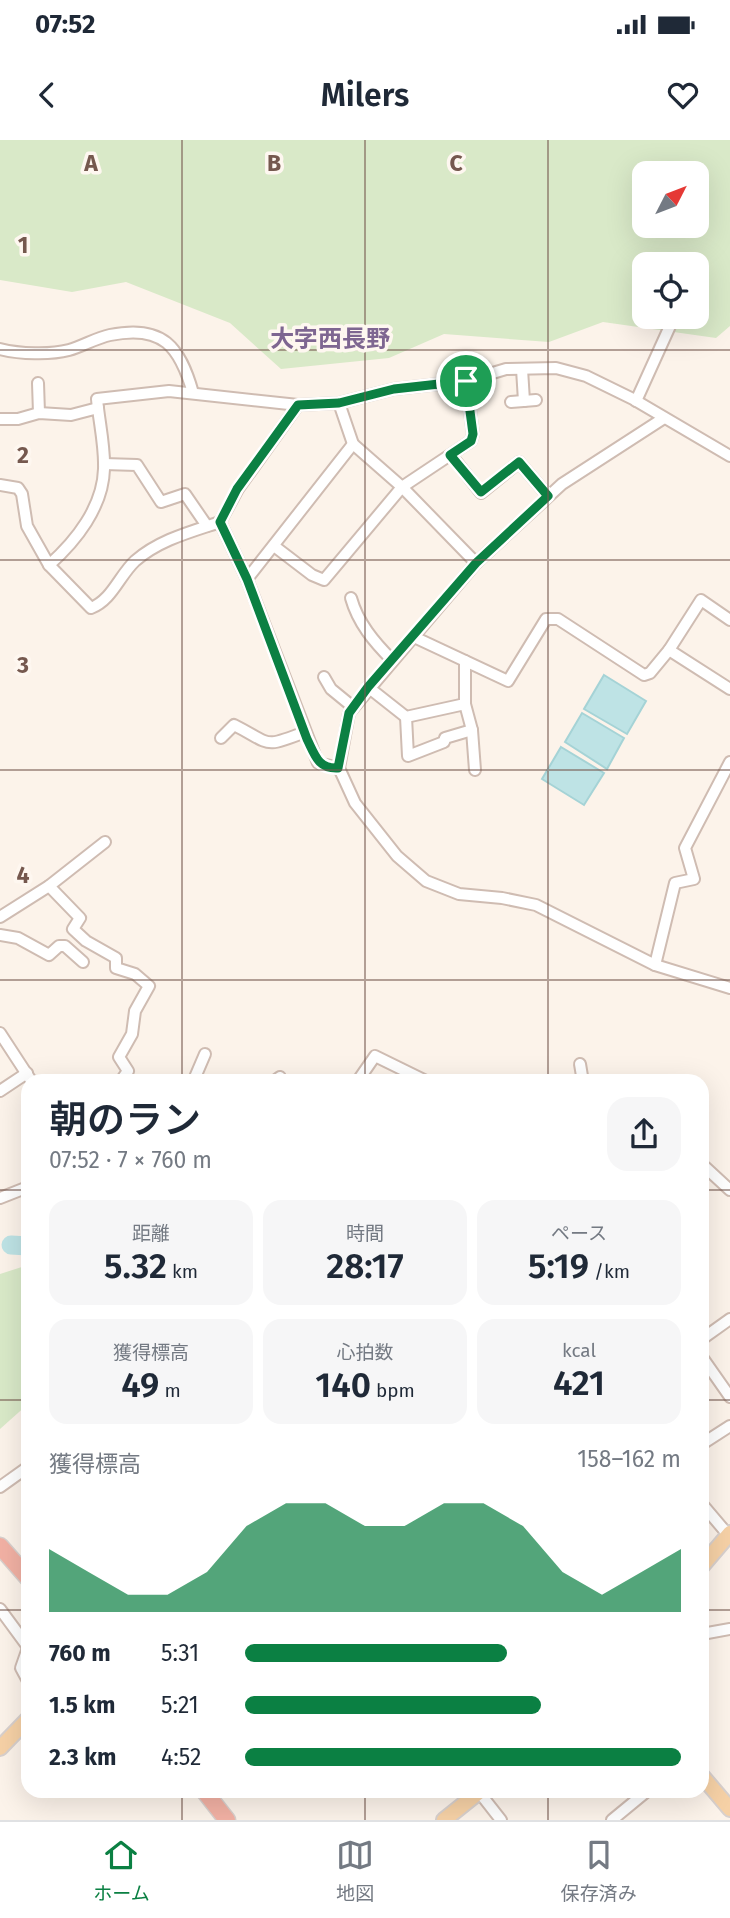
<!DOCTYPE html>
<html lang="ja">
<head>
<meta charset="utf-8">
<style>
  :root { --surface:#fff; --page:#f6f6f7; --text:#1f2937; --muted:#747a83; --line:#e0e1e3; --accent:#0b8043 }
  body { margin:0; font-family:"Fira Sans","Noto Sans JP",sans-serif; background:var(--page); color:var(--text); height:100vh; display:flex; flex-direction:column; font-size:26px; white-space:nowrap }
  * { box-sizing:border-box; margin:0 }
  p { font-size:23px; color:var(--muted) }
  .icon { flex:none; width:38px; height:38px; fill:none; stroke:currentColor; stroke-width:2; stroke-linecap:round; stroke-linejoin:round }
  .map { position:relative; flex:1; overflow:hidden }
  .drawer { position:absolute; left:21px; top:934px; width:688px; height:724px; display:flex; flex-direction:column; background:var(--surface); border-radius:21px; box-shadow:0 7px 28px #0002 }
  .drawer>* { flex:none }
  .needle { width:46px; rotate:48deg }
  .controls { position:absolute; left:632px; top:21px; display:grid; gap:14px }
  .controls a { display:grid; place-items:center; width:77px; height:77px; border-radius:14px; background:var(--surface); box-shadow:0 7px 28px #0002; font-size:35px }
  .pin { position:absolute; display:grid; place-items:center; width:60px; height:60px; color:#fff; margin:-30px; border:4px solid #fff; border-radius:50%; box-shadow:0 2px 7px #0007 }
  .round { display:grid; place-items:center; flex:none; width:74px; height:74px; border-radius:21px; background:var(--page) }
  .head { display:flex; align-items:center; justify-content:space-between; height:119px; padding:0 28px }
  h1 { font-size:38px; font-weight:600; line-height:52px }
  .metrics { display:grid; grid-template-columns:repeat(3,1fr); gap:10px; height:119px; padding:7px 28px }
  .metrics div { display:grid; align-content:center; border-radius:18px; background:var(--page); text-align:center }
  .metrics b { font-size:35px; font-weight:600 }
  .metrics small { font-size:19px; font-weight:400 }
  .metrics p { font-size:19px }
  .chart { height:196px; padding:14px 28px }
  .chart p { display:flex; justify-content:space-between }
  .chart svg { width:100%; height:126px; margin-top:7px; fill:var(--accent); opacity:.7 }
  ul { padding:0 28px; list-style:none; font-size:23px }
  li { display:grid; grid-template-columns:112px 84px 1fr; align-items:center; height:52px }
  li i { height:18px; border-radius:9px; background:var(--accent) }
  .status { display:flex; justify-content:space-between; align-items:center; height:49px; padding:0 35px; background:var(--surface); direction:ltr }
  .status svg { height:19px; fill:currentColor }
  header { display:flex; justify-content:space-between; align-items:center; height:91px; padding:0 28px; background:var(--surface); font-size:32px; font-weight:600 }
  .tabs { display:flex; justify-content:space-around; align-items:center; height:98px; border-top:2px solid var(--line); background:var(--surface); font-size:19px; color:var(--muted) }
  .tabs a { display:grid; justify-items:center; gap:4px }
  .tabs .selected { color:var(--accent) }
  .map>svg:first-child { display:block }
</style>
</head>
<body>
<div class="status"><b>07:52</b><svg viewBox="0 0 49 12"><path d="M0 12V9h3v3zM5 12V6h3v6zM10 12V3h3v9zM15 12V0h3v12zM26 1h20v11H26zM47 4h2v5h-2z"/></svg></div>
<header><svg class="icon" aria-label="back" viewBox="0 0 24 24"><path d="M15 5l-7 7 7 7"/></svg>Milers<svg class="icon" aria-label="heart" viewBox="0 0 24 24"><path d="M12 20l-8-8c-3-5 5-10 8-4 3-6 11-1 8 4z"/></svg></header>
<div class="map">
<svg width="730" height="1680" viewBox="0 0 730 1680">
  <rect width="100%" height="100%" fill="#fcf3ea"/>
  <g fill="#d9e9c8" fill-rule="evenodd">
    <path d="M0,0H730V186L716,198L603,182L549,202L444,194L389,218L281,229L230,183L126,142L72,152L0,140ZM644,33H696V86H644ZM644,124H696V177H644Z"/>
    <path d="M28,1125V1264L0,1289V1134Z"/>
  </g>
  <g fill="#bee3e5" stroke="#a5d3d6" stroke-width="2">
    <path d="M604,535L646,561L627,594L584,569Z"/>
    <path d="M582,573L624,598L607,629L565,602Z"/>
    <path d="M561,607L604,633L584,665L542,639Z"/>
  </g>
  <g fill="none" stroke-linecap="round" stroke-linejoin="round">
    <path stroke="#bee3e5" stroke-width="19" d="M11,1105L28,1106"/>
    <g stroke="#cfbcb2" stroke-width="14">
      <g id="minor">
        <path d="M0,209C20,214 50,215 69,210C83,206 96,198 110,195C163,184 180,207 193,253"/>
        <path d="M522,229L524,261"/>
        <path d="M38,243L39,273"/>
        <path d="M636,261L670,186"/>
        <path d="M511,262L536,260"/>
        <path d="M339,263L353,304L402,347L476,423"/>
        <path d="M298,265L238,349L220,382C190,392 159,400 135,421C119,436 112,460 91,468L49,425C76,401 103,367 104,329C105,306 99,282 97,259L169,251L298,265L339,263L394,249L466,241L506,229L556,228L586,236L633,259L730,316"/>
        <path d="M664,278L562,344L476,423L349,573L339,628L355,663L397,716L426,741L459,754L502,758L536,765L655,825L730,848"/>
        <path d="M0,279H18L39,273L71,275L98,268"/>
        <path d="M451,315L481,353L519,322L548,356"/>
        <path d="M104,324L137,325L161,362L185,354L207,386"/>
        <path d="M0,345L18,348L22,354L27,386L49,425"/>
        <path d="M220,382L247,439L318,623L339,628"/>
        <path d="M274,406L312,435L324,440L402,347L471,301L473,294L466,241"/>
        <path d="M247,439L353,304"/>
        <path d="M351,458C358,483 374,502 392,520"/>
        <path d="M414,497L508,541L546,479H558L644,535L650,533L669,510L730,549"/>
        <path d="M669,510L701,460L730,480"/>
        <path d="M324,537L331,549L353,567"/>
        <path d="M368,547L406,577L465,564V521"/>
        <path d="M465,564L472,590L475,630"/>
        <path d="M406,577L408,616L444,602L445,598L472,590"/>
        <path d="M221,598L234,585C272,604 262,609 305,592"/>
        <path d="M49,746L80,778L73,789L86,801L116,818V828L135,834L149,846L135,871L132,894L119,917L128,931L120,942"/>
        <path d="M0,777L49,746L105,702"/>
        <path d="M0,795L18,798L49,815L59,806H65L83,822"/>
        <path d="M655,825L675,743L694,739L685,708L730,622"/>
        <path d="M0,893L32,942"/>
        <path d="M580,924L583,942"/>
        <path d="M193,942L205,914"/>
        <path d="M273,942L280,937"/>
        <path d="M357,942L375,916L428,942"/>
        <path d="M0,951L27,933"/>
        <path d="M702,1028L705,1027L730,1050"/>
        <path d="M0,1058L28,1047"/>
        <path d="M702,1199L730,1179"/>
        <path d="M702,1217L730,1257"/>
        <path d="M702,1304L730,1286"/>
        <path d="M0,1347L28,1327"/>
        <path d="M702,1364L730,1397"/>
        <path d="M0,1469L28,1507"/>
        <path d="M702,1494L730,1489"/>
        <path d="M28,1508L21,1528L28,1541"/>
        <path d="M479,1652L501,1680"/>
        <path d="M612,1680L646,1652"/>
      </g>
    </g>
    <g stroke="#d8d0cd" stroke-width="18">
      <g id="major">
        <path d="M702,1426L730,1393"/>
        <path d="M0,1608L28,1579"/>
        <path d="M702,1636L730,1669"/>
        <path d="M444,1680L479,1652"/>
      </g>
    </g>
    <g stroke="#d8d0cd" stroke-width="19">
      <g id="highway">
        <path d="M0,1406L28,1438"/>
        <path d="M205,1652L227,1680"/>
      </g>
    </g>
    <use href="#minor" stroke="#fff" stroke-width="10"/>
    <use href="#major" stroke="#f6d1a6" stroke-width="14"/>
    <use href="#highway" stroke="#f2b1a4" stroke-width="16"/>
  </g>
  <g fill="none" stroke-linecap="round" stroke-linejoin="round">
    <g stroke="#fff" stroke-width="14">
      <path id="route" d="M466,241L473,294L471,301L450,315L481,352L519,322L548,356L476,423L368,547L349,573L338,628C318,629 315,615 307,599L247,439L220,382L237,349L298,265L339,263L394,249Z"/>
    </g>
    <use href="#route" stroke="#0b8043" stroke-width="9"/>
  </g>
  <path fill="none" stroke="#75584e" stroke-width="2" stroke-opacity="0.55" d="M182,0V942M365,0V942M548,0V942M0,210H730M0,420H730M0,630H730M0,840H730M0,1050H28M702,1050H730M0,1260H28M702,1260H730M0,1470H28M702,1470H730M182,1652V1680M365,1652V1680M548,1652V1680"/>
  <g text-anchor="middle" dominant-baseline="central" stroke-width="7" stroke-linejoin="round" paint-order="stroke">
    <g font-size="24" font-weight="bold" fill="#7e6691" stroke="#fef7f0">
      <text x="330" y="199">大字西長野</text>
    </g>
  </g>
  <g font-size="23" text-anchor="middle" font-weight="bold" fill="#75584e" stroke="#fef7f0" stroke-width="7" stroke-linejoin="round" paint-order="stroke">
    <text x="91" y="31">A</text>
    <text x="274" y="31">B</text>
    <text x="456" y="31">C</text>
    <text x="23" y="113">1</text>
    <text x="23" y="323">2</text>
    <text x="23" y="533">3</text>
    <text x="23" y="743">4</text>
  </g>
</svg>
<div class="controls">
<a><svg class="needle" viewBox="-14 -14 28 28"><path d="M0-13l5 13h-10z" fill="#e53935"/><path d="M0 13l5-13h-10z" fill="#747a83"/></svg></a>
<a><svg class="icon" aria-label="locate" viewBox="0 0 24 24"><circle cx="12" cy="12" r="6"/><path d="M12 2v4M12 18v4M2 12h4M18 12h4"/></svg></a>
</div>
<div class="pin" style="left:466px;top:241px;background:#1e9e55"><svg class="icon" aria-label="arrive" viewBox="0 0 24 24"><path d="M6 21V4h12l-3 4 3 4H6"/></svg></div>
<section class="drawer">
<div class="head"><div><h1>朝のラン</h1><p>07:52 · 7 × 760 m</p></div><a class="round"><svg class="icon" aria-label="share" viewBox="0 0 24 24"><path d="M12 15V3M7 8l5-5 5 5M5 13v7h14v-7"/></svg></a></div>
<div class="metrics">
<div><p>距離</p><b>5.32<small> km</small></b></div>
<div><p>時間</p><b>28:17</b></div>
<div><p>ペース</p><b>5:19<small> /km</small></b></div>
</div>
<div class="metrics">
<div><p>獲得標高</p><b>49<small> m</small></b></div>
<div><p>心拍数</p><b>140<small> bpm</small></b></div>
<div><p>kcal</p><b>421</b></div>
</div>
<div class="chart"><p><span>獲得標高</span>158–162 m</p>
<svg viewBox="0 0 160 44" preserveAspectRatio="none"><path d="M0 44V22L10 30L20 38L30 38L40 30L50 14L60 6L70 6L80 14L90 14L100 6L110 6L120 14L130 30L140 38L150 30L160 22V44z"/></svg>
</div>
<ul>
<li><b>760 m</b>5:31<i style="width:60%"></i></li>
<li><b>1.5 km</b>5:21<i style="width:68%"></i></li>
<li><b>2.3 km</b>4:52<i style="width:100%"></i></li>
</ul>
</section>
</div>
<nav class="tabs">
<a class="selected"><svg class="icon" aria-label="home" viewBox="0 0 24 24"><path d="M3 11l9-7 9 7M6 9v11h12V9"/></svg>ホーム</a>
<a><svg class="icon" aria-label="map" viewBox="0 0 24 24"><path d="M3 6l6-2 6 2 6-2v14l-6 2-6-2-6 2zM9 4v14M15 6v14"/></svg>地図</a>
<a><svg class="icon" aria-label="saved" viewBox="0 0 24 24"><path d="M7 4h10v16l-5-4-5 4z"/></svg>保存済み</a>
</nav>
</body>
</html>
